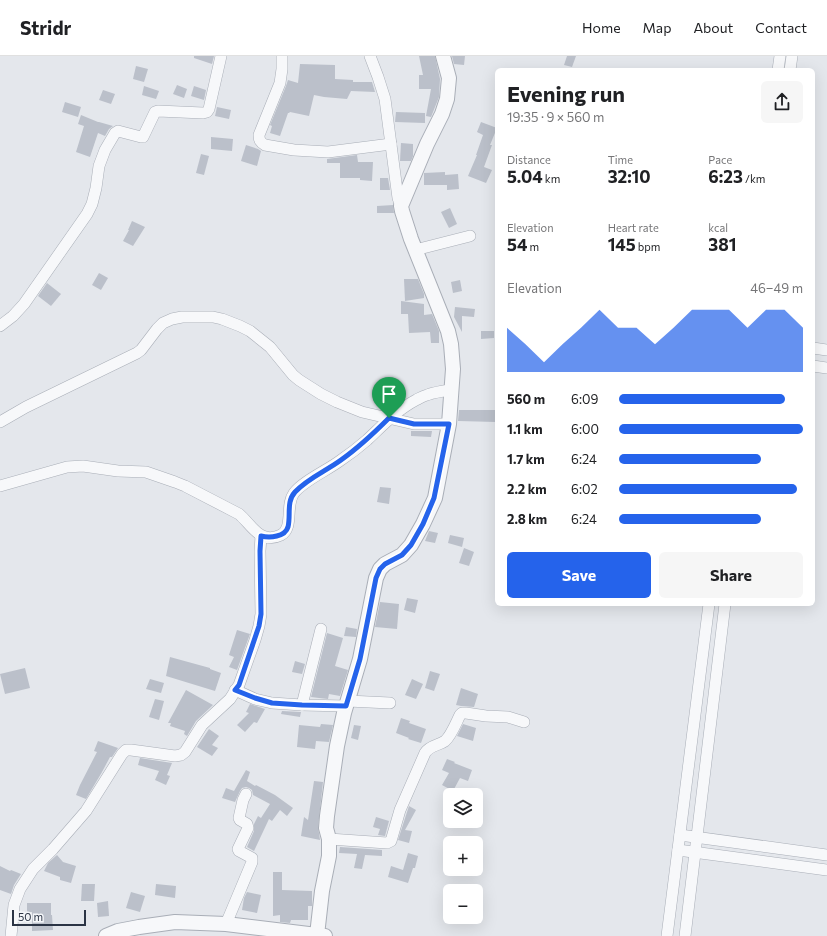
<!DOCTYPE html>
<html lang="en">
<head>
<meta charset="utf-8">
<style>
  :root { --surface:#fff; --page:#f6f6f6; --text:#202124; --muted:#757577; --line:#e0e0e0; --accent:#2563eb }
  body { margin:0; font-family:Commissioner,sans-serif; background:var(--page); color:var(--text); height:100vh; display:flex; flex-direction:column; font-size:15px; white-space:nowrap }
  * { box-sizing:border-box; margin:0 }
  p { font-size:13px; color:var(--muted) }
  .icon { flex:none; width:22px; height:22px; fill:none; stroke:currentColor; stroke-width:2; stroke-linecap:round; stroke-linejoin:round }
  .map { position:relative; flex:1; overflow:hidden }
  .side { position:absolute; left:495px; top:12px; width:320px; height:538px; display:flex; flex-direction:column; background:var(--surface); border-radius:6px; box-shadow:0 4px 16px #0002 }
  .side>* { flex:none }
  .tools { position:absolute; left:443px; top:732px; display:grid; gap:8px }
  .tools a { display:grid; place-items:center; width:40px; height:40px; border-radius:6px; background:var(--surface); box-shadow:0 4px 16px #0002; font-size:20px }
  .scale { position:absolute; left:12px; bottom:10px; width:74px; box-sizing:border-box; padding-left:4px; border:2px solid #2b3445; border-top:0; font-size:11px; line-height:14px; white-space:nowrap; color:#2b3445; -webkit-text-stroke:3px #f4f6f9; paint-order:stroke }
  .pin { position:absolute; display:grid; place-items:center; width:34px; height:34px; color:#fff; margin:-41px -17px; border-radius:50% 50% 50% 0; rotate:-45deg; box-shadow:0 0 4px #0007 }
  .pin .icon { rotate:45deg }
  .round { display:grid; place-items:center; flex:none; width:42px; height:42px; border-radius:6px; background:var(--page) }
  .summary { display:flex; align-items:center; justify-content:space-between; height:68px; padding:0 12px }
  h1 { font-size:22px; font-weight:700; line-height:30px }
  .stats { display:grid; grid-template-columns:repeat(3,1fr); gap:6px; height:68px; padding:4px 12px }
  .stats div { display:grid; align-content:center }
  .stats b { font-size:17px; font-weight:700 }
  .stats small { font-size:11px; font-weight:400 }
  .stats p { font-size:11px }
  .chart { height:112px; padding:8px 12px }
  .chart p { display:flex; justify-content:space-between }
  .chart svg { width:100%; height:72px; margin-top:4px; fill:var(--accent); opacity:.7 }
  .cta { display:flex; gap:8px; margin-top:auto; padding:8px 12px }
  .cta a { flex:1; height:46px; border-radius:6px; background:var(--accent); color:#fff; font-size:16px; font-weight:700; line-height:46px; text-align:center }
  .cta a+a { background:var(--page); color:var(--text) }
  ul { padding:0 12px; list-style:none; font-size:13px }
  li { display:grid; grid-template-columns:64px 48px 1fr; align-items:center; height:30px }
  li i { height:10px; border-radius:5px; background:var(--accent) }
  header { display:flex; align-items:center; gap:24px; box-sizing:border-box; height:56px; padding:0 20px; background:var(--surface); border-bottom:1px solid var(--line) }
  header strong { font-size:19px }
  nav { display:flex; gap:22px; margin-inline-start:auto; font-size:14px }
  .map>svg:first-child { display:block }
</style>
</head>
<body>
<header>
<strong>Stridr</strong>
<nav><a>Home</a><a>Map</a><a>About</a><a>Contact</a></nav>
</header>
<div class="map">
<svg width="827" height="880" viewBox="0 0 827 880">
  <rect width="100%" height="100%" fill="#e4e7ec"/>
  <g fill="#bbc0ca">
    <path d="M194,0H214L212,8L194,2Z"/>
    <path d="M419,0H435L440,23L439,41L431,61L426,60L431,33H419V19H423Z"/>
    <path d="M452,0H465L464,9L454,8Z"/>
    <path d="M567,0H576L572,11L564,9Z"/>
    <path d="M300,8L335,9V23L353,24V26H372L375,36L351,35L347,43L324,41L314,39L309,60L290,56L289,57H288L280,80L270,77L272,70L270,69L286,30L288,24L298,27Z"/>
    <path d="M136,10L148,13L144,26L133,23Z"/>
    <path d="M177,29L187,33L184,42L173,38Z"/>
    <path d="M144,30L159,35L156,43L142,39Z"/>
    <path d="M194,30L206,34L204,44L191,40Z"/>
    <path d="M103,34L115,38L111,48L99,44Z"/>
    <path d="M65,46L81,51L78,61L62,56Z"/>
    <path d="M217,51L231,54L229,63L215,60Z"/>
    <path d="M396,56L425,57V67L395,66Z"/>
    <path d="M81,59L98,66H99L113,70L109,73L105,80L98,77L90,101L76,96L84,70L78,68Z"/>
    <path d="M481,66L497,72L490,89H492L484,111L492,114L486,127L468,120L477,99H476L483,79L477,76Z"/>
    <path d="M211,81L233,83L232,95L211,93Z"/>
    <path d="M401,87L413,88V100L411,105H400Z"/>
    <path d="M246,89L258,93L261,95L257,110L241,105Z"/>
    <path d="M201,98L209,100L204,119L196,117Z"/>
    <path d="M357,99L358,106H373L372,125L360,124V122H340V107H327V103Z"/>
    <path d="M445,116V119L458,118L459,133L447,134V129H424V117Z"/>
    <path d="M380,122H388L390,134H380Z"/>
    <path d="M393,149L394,157H377V150Z"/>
    <path d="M450,152L457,168L449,172L441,156Z"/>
    <path d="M132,165L145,171L140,179L133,190L123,185L129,174H128Z"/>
    <path d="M99,217L108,222L101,234L92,229Z"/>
    <path d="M404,223H418L424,238V242L405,245Z"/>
    <path d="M460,224L462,235L453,237L451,226Z"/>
    <path d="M47,227L61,238L51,250L38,240Z"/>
    <path d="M401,245L424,248V259L432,258L439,275V287H431L430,276L409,277L408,258H401Z"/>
    <path d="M455,251L475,253L474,261L462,260V276L454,261Z"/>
    <path d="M481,275H494V282L481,283Z"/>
    <path d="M459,354H496V366L458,365Z"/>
    <path d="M411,375H432L431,381L411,380Z"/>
    <path d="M380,431L391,432L389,448L377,446Z"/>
    <path d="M429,475L438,477L435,487L425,485Z"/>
    <path d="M450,479L464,482L462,491L448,487Z"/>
    <path d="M464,492L474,496L469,510L459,507Z"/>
    <path d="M407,542L418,544L415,557L404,554Z"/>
    <path d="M380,546L399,548L397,573L375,571Z"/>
    <path d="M346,571L357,573L356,581L344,580Z"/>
    <path d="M237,574L250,578L237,614L229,611L234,601L229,599Z"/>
    <path d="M327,577L343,582L335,610L348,614L340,640L329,638L328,643L319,642L311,641Z"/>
    <path d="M170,601L210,612V613L221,617L215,635L166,620Z"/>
    <path d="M295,605L305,608L302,618L292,616Z"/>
    <path d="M25,612L30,632L5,638L0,618Z"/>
    <path d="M430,615L440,618L434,635L425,632Z"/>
    <path d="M150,623L164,627L161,637L146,633Z"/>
    <path d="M412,623L423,628L416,643L405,639Z"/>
    <path d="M461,632L478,638L474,651L461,650L456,649Z"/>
    <path d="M186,634L213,649L196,665L187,680L184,678L185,675L170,670L171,667H168Z"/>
    <path d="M155,643L164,645L159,664L149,661Z"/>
    <path d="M250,648L265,653L257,667L254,666L245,676L237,669L249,657L246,656Z"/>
    <path d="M282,655L301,656L300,661L281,658Z"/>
    <path d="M401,662L410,665L409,667L426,673L421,687L408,683L409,682L396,677Z"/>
    <path d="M321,668L333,669L329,686L316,685L315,693L297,691L299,669L320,671Z"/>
    <path d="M463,668L476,672L473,685L457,680Z"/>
    <path d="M354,669L361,670L358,684L351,682Z"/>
    <path d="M209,673L219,680L212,689L218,692L212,700L197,691Z"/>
    <path d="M98,685L118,692L112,701H110L102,716L86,743L76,739L80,729L97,696L94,695Z"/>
    <path d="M140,702L172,707L167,719L170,720L166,729L155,724L159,715L138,709Z"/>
    <path d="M447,703L455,706L454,707L472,714L468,725L460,722L453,735L442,729L449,717L442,714Z"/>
    <path d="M246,714L250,716L247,725L255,730L256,729L275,739L293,752L287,760L280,754L272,765L269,763L254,795L247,791L254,775V768L258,760L261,762L270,748L253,739L252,734L249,732L246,731L242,732L240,735L235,746L222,742L226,732L234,735Z"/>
    <path d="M314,725L323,726L318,771L320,784L301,780L304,761L308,764Z"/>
    <path d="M409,750L416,754L405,774L412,775L409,787L398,784L407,756Z"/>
    <path d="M376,761L389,765L385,780L378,779L380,773L373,771Z"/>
    <path d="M340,791L382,794V800L365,799L362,813L354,812L357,798L339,797Z"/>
    <path d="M408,797L418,800L415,812H413L408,827L388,821L391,810L403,814Z"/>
    <path d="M57,799L63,806L76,810L71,827L60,824V821L44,815L48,807Z"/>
    <path d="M0,810L10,815L11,814L21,818L14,829L11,838L0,834Z"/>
    <path d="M273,816H282V834L312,835V850H308V864H291L290,867L280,866V859L273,860Z"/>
    <path d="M82,828H95L94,845H81Z"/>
    <path d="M156,828L176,830L175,842L155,839Z"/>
    <path d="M131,836L145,840L140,856L126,852Z"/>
    <path d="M247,836L261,839L257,857L242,854L244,842Z"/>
    <path d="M108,845L109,860L98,861L97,847Z"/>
    <path d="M27,847H51V859H52L53,874L32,875V856H27Z"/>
  </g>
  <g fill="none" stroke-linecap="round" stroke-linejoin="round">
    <g stroke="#a9aeb7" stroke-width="12">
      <g id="minor">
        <path d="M282,0V13L280,27L259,79C259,84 260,86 265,89L294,94L328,96L391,88"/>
        <path d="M370,0L378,21L385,43L398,142L401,150"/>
        <path d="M778,14L780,0"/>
        <path d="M790,14L792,0"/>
        <path d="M415,194L470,180"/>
        <path d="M0,270L13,260L24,248L87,158L92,148L96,132L99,110L105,94L115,77L118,75L141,81H143L155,56L158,55L203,57L207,56L209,53L221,0"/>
        <path d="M813,292L827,294"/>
        <path d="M813,310L827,312"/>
        <path d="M0,366L26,351L137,297L141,294L157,273L163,267L172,263L182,261H213L222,263L240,270L250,275L270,291L293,319L299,324L321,338L337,346L362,356L414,368H449"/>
        <path d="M0,430L67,411L83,410L118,415L146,416L175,426L185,430L239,458C252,469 260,489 281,479C294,472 285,449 294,437C303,425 328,414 341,404C350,398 359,391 367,384C383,369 397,354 416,344C420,342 423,340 427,339C435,336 443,335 451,334"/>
        <path d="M235,634L255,643L272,647L302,649L346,650"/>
        <path d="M348,645L390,647"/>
        <path d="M302,649L321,573"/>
        <path d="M680,779L827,799"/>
        <path d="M329,783L387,787L391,785L400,754L425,697C430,689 438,690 445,685C451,680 456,667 460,659L462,657H466L486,660L508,661L524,666"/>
        <path d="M678,794L827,814"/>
        <path d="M226,868L252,806V802L239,795L238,793L248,772L247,768L240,764L239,762L243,744L246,738"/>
        <path d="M11,880L14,849L20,833L33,813L53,793L86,755L122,698L126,694H131L175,700L181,699L185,696L202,669L230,643L239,629L255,584L259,570L261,558L260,495L261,480"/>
        <path d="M667,880L709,548"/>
        <path d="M685,880L725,548"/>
      </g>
    </g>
    <g stroke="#a9aeb7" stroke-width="16">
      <g id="tertiary">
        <path d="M317,879L322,835L329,800V783L326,772L327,760L337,690L344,657L360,603L376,522L380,513L385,508L402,499L411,489L423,468L435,442L449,368L453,313L451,288L448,275L411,183L402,155L401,150L427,88L442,58L447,43L449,22L443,0"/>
        <path d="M106,880L118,875L139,871L175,866L226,868L325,880"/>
      </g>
    </g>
    <use href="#minor" stroke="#f7f8fa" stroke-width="11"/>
    <use href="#tertiary" stroke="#f7f8fa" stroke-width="14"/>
  </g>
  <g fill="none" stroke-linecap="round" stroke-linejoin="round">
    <g stroke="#fff" stroke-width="8">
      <path id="route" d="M389,362L414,368H449L434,442L423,468L411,489L402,499L385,508L380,513L376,522L360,603L346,650L302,649L272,647L255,642L235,634L239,629L259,570L261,558L260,495L261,480C270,482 285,481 288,471C291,459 286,446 295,436C308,422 326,415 341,404C358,392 374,377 389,362Z"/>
    </g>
    <use href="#route" stroke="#2563eb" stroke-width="5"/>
  </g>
</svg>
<div class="tools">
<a><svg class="icon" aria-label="layers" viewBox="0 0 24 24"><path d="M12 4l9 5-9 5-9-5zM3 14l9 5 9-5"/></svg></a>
<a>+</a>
<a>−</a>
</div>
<div class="scale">50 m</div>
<div class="pin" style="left:389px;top:362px;background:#1e9e55"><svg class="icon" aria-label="arrive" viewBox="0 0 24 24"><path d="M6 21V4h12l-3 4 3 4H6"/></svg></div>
<section class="side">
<div class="summary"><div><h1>Evening run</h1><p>19:35 · 9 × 560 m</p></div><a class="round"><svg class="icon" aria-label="share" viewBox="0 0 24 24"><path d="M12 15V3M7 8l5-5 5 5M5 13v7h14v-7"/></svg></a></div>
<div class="stats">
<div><p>Distance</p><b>5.04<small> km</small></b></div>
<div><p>Time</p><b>32:10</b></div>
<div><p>Pace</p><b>6:23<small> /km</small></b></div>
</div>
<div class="stats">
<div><p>Elevation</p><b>54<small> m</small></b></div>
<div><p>Heart rate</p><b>145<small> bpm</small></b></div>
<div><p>kcal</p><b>381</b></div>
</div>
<div class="chart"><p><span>Elevation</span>46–49 m</p>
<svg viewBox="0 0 160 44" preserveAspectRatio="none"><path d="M0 44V17L10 27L20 38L30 27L40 17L50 6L60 17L70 17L80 27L90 17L100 6L110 6L120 6L130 17L140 6L150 6L160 17V44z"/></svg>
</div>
<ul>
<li><b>560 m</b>6:09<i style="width:90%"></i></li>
<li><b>1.1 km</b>6:00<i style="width:100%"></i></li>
<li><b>1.7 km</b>6:24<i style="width:77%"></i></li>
<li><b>2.2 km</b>6:02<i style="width:97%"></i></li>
<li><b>2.8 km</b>6:24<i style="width:77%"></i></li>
</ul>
<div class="cta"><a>Save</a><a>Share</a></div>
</section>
</div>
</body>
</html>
